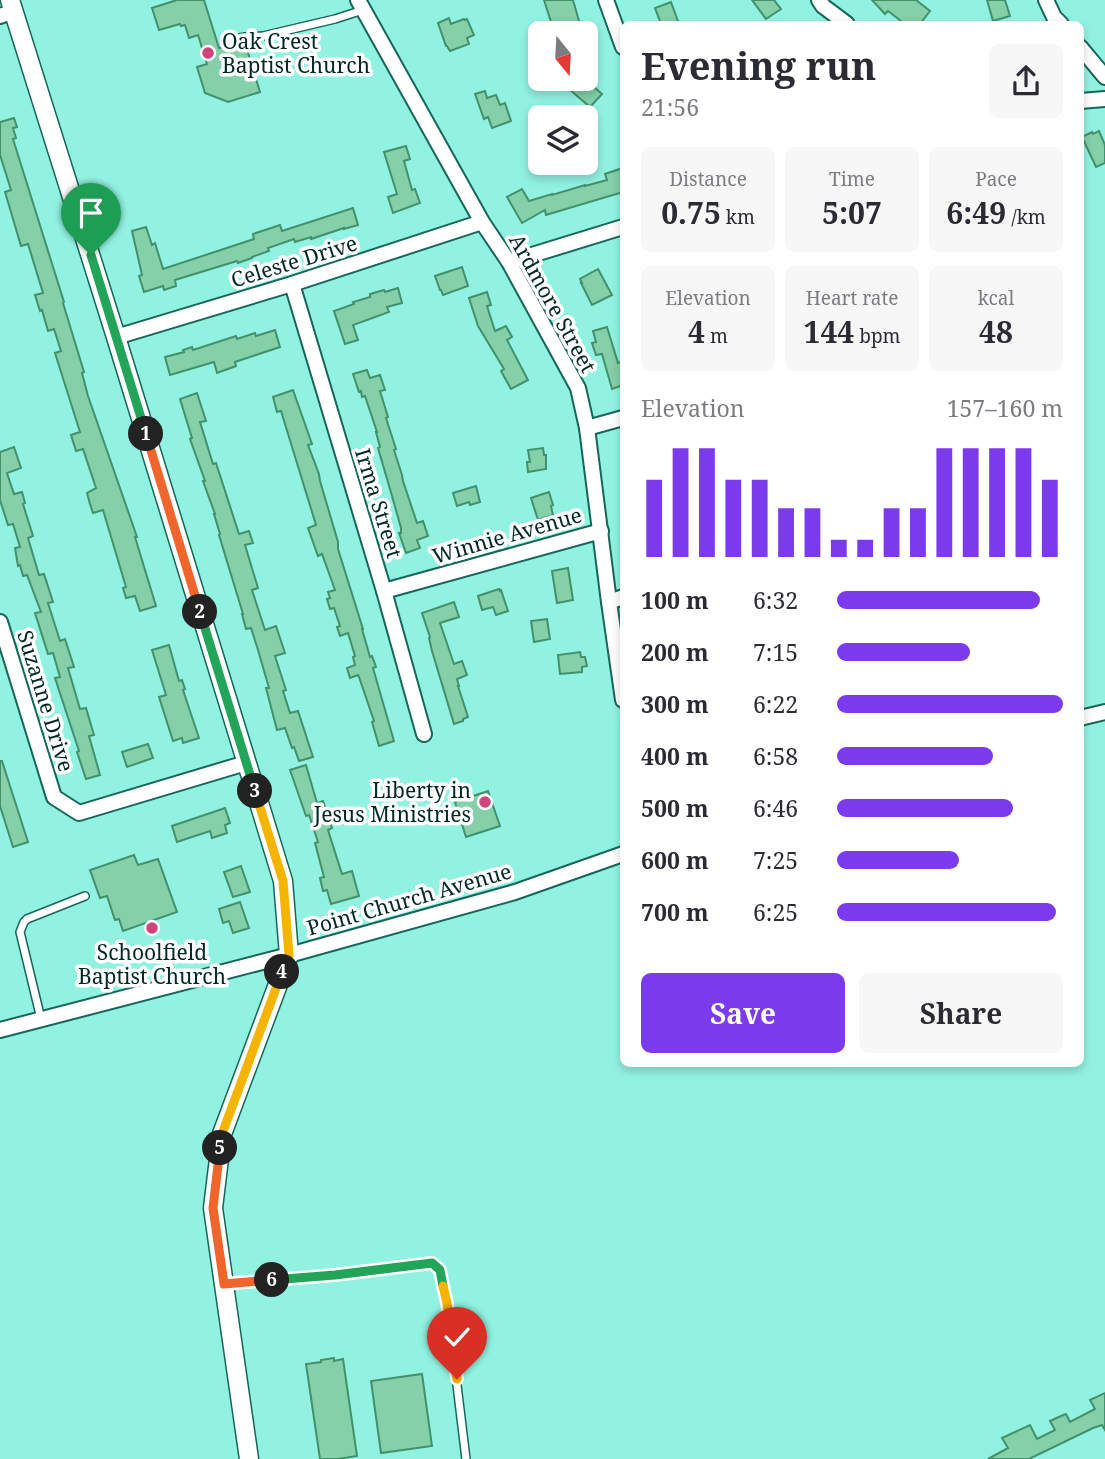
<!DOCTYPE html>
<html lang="en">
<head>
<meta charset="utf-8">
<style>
  :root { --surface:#fff; --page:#f7f7f7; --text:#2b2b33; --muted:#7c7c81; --accent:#7c3aed }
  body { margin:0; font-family:"Noto Serif",serif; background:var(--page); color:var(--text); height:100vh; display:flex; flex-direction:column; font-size:26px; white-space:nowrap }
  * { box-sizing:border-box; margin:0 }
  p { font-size:23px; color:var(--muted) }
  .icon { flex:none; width:38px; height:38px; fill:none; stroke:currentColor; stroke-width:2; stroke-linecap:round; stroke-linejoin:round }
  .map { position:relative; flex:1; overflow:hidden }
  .panel { position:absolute; left:620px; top:21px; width:464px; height:1046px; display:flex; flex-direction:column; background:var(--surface); border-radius:10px; box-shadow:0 4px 10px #0003 }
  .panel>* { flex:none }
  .needle { width:46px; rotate:162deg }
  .controls { position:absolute; left:528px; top:21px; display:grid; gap:14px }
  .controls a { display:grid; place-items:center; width:70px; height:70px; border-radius:10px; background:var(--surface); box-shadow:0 4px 10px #0003; font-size:35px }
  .pin { position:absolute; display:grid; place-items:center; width:60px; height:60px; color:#fff; margin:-72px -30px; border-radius:50% 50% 50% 0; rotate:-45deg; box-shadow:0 0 7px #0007 }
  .pin .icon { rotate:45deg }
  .km { position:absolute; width:35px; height:35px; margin:-18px; border-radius:50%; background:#222; color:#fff; font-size:19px; line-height:35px; text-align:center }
  .round { display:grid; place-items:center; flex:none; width:74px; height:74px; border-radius:10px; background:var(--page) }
  .overview { display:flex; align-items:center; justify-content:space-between; height:119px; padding:0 21px }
  h1 { font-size:38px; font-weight:700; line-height:52px }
  .metrics { display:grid; grid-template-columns:repeat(3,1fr); gap:10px; height:119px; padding:7px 21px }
  .metrics div { display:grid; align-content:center; border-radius:10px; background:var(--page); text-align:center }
  .metrics b { font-size:30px; font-weight:700 }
  .metrics small { font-size:19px; font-weight:400 }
  .metrics p { font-size:19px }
  .chart { height:196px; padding:14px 21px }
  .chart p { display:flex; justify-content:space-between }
  .chart svg { width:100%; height:126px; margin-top:7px; stroke:var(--accent); stroke-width:6 }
  .button { display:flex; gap:14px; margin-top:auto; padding:14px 21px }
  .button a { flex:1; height:80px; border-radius:10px; background:var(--accent); color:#fff; font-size:28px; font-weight:700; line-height:80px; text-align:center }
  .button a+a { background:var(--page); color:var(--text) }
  ul { padding:0 21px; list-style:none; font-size:23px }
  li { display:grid; grid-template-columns:112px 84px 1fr; align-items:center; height:52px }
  li i { height:18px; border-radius:9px; background:var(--accent) }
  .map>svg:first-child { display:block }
</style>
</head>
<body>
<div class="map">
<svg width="1105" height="1459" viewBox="0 0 1105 1459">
  <rect width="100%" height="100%" fill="#92f2e1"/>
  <g fill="#83d0a9" stroke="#43906c" stroke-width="2">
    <path d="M177,0H204L219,48L245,43L260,92L228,102L205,93L197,67L207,64L198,35L189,38L185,25L181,26L180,24L159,30L152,8Z"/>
    <path d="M544,0H573L581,28L563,33L559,23L552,25Z"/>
    <path d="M752,0H774L781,9L766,19Z"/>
    <path d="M872,0H916L930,11L920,24H905L888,11L885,14Z"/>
    <path d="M987,0H1005L1010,16L993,21Z"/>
    <path d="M671,2L679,24H661L655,8Z"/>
    <path d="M449,18L451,24L464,19L465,20L467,19L474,35L467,38L469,44L450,51L447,46H446L438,23Z"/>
    <path d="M578,79H585L602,94L590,107L569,89Z"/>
    <path d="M485,91L487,98L496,95L500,105L505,103L511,121L492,128L488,117L484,119L475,94Z"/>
    <path d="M14,118L17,127L13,128L16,138L13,139L64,302L63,303L84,372L82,373L88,396L137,537H135L156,606L140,611L135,596L126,598L123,588L126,587L103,510L93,513L90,504L87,493L96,488L83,449L76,451L71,435L80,432L55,353L61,351L54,329L48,331L42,310L40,311L35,295L43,293L28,244L21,246L5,192L11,190L0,155V122Z"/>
    <path d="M1099,131L1105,145V163L1096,167L1082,137L1092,132L1093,134Z"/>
    <path d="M406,146L410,159L404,161L412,190L415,189L420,203L393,213L388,197L397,194L384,152Z"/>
    <path d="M623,168V192L546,215L545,210L522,223L507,197L522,189L529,201L552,194V195L585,185V186L607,180L605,174Z"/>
    <path d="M353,208L358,225L344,229V228L311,239V237L295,242L294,239L268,248L269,251L252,257V258L238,263L237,261L175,280L176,286L164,290L163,286L144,292L139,276L142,275L132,231L146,227L152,245L155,243L163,269L254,239L253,234L280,225L282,231Z"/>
    <path d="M462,267L468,286L443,295L441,290H440L435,276Z"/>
    <path d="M598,269L612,295L592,305L581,283H582L580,279Z"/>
    <path d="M398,288L402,303L387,307L389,312L353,325L358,340L345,344L334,311L354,304L353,302L370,297V294L384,290L385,292Z"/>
    <path d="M487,292L491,305L487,306L495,331L506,326L512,337L507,340L528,380L511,389L501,371L504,369L478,326L469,298Z"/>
    <path d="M607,327L618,363L621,362L623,371V385L612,389L602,354L596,355L592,343L596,342L593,331Z"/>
    <path d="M275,330L280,347L235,362L236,366L217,373L214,362L170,375L165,357L184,352L183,350L192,347L193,350L236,336L237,339L255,333L256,336Z"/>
    <path d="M367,370L370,378L380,375L385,390L380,391L388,417L386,418L396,449L394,450L402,475L403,481L417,523L423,521L428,536L417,540L420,548L406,553L399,533H401V528L392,496L378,448L380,447L376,432H377L365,396L362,397L361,391L359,392L353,374Z"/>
    <path d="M293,390L312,444L308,445L319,474L320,481L338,542V549L363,629H362L370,657L372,656L376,667L373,668L394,741L379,746L372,722L374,721L359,677L358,675L350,678L347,668L355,665L353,657L355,656L348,633L340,636L337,627L340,626L334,608L330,609L327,599L330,598L328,592L335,590L322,554L318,556L308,528L316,525L281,411L277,412L273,397Z"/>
    <path d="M197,393L206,421L200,422L213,464L216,463L239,534L249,531L253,543L245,545L258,588L252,590L265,630L276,626L285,653L275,656L286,690L283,691L290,713L298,711L313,757L299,761L294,747L292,748L285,728L277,730L266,688H269L258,650L251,628L246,629L242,614H243L219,535L220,534L214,514H215L203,481H205L190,439L192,438L180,399Z"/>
    <path d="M14,447L21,468L7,473L14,494L22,492L25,503L23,504L33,536L28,538L39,575L44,574L53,602L48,603L60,641L65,639L74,667L68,668L80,709L86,708L94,735L89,736L100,775L86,779L77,752L79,751L55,678L60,677L53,653L48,654L35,613L41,612L27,575L23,576L20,565L18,566L15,548L20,547L13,524L8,525L0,500V452Z"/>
    <path d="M543,448L544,455H546V469L528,472L527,462H530L528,450Z"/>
    <path d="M476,486L480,502L470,505L469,502L457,506L453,493Z"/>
    <path d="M549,492L553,505L551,506L553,515L538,520L531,498Z"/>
    <path d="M568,568L573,600L557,603L552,571Z"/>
    <path d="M499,589L500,591L501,590L508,611L496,615L493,607L482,610L478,596Z"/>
    <path d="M454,602L459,617L440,623L454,664L462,661L467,675L457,679L459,686H458L468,717L463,719V721L454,724L432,651L429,638L430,637L422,613Z"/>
    <path d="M547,619L550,639L534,642L531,621Z"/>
    <path d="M169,645L179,681L182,680L185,689L183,690L199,738L183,743L182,738L173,741L159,697L166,695L152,650Z"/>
    <path d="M580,652L581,657H585L587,666L582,667V672L560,674L558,655Z"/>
    <path d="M148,744L153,758L127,767L122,752Z"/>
    <path d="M0,761H2L28,842L13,847L0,806Z"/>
    <path d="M306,765L317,803L323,801L332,828L328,830L342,874L352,871L359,896L331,904L327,890L323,891L320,878L324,877L315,843L318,842L309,815L306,816L290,770Z"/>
    <path d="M488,791L500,826L466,837L455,802Z"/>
    <path d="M225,808L230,823L225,825L227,833L212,838L210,831L177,842L172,826Z"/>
    <path d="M134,855L138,865L158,859L177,912L123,931L119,919L115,920L107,896L100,898L90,870Z"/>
    <path d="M241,866L250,892L233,897L224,872Z"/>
    <path d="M240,902L249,928L233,933L229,921L223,923L219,909Z"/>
    <path d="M334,1358V1361L343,1359L357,1456L338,1459H320L306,1364L321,1362V1360Z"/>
    <path d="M422,1374L432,1446L381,1453L371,1381Z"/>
    <path d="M1105,1393V1430L1102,1425L1093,1428L1029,1459H988L1008,1448L1002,1438L1030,1425L1037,1439L1055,1430L1050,1421L1061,1416L1066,1414L1070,1422L1095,1409L1090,1400Z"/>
  </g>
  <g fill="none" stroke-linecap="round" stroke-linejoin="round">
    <g stroke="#16665a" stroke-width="10">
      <g id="service">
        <path d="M226,41L245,37L263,36L335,19L363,10"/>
        <path d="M41,1019L20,932L24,922L27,919L85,896"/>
        <path d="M226,1284L335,1275L432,1263L440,1271L447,1303L466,1459"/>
      </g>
    </g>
    <g stroke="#16665a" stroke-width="18">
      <g id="minor">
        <path d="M358,0L482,222L509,262L578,388L587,428L609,602L623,700"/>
        <path d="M606,0L623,47"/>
        <path d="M819,0L823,6L847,24"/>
        <path d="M1046,0L1054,17L1061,24"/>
        <path d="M0,16L14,11"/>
        <path d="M1080,47L1105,77"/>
        <path d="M1080,101L1105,99"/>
        <path d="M509,262L623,227"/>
        <path d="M292,284L384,591L424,734"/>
        <path d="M116,337L292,284L482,222"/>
        <path d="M587,428L623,418"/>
        <path d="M384,591L601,531"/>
        <path d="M609,602L623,597"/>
        <path d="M0,622L54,797L79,813L246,763"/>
        <path d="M1080,718L1105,712"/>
        <path d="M0,1030L289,955L515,892L623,854"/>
      </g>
    </g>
    <g stroke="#16665a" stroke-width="21">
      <path id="tertiary" d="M10,0L116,337L283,881L289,955L222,1134L213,1208L249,1459"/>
    </g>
    <use href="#service" stroke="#fff" stroke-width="7"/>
    <use href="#minor" stroke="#fff" stroke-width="14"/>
    <use href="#tertiary" stroke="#fff" stroke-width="18"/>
  </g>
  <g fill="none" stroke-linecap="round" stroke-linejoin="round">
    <g stroke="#fff" stroke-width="14">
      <path id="split-1" d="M91,255L146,434"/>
    </g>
    <g stroke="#fff" stroke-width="14">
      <path id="split-2" d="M146,434L200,612"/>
    </g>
    <g stroke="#fff" stroke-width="14">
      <path id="split-3" d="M200,612L255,791"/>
    </g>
    <g stroke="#fff" stroke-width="14">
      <path id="split-4" d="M255,791L283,881L289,955L282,972"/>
    </g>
    <g stroke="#fff" stroke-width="14">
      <path id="split-5" d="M220,1148L222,1134L282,972"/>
    </g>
    <g stroke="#fff" stroke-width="14">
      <path id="split-6" d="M220,1148L213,1208L224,1284L272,1280"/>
    </g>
    <g stroke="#fff" stroke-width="14">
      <path id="split-7" d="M272,1280L335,1275L432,1263L440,1270L443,1286"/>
    </g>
    <g stroke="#fff" stroke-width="14">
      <path id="split-8" d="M443,1286L447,1303L457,1379"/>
    </g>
    <use href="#split-1" stroke="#22a559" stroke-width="9"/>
    <use href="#split-2" stroke="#f0652b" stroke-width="9"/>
    <use href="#split-3" stroke="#22a559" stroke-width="9"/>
    <use href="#split-4" stroke="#f5b400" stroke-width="9"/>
    <use href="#split-5" stroke="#f5b400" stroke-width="9"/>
    <use href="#split-6" stroke="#f0652b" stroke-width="9"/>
    <use href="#split-7" stroke="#22a559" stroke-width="9"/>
    <use href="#split-8" stroke="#f5b400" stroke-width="9"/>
  </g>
  <g fill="#d04479" stroke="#fefefe" stroke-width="2.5">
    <circle cx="208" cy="53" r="7"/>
    <circle cx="485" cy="802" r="7"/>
    <circle cx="152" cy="928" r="7"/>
  </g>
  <g text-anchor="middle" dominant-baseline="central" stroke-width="7" stroke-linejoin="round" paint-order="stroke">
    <g font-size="21" fill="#002822" stroke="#fefefe" text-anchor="start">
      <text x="222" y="41">Oak Crest<tspan x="222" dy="24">Baptist Church</tspan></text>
      <text x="471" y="790" text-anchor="end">Liberty in<tspan x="471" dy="24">Jesus Ministries</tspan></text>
      <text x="152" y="952" text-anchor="middle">Schoolfield<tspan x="152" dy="24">Baptist Church</tspan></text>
    </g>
    <g font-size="21" fill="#002822" stroke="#fefefe">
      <text transform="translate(294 261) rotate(-17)">Celeste Drive</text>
      <text transform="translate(553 303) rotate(61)">Ardmore Street</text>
      <text transform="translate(379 503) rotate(73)">Irma Street</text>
      <text transform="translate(507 535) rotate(-16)">Winnie Avenue</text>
      <text transform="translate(46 701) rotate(73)">Suzanne Drive</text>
      <text transform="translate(409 899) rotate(-16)">Point Church Avenue</text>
    </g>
  </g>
</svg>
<div class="controls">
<a><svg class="needle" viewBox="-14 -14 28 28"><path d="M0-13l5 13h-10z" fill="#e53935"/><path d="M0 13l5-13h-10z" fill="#7c7c81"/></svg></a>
<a><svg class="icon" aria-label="layers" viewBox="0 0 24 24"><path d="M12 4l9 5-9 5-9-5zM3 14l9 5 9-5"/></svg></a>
</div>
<div class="pin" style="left:91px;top:255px;background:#1e9e55"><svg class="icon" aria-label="arrive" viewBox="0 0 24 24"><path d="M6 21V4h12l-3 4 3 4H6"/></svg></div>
<div class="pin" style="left:457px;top:1379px;background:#d93025"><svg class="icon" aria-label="check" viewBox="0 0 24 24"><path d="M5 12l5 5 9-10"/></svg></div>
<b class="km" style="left:146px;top:434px">1</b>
<b class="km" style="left:200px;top:612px">2</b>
<b class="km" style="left:255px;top:791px">3</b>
<b class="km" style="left:282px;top:972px">4</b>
<b class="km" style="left:220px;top:1148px">5</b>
<b class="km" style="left:272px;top:1280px">6</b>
<section class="panel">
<div class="overview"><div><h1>Evening run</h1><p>21:56</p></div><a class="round"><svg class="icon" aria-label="share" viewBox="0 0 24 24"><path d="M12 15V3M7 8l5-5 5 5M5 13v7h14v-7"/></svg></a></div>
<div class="metrics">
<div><p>Distance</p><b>0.75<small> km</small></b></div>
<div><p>Time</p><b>5:07</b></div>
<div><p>Pace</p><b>6:49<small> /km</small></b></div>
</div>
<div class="metrics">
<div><p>Elevation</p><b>4<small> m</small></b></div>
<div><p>Heart rate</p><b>144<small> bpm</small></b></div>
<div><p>kcal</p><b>48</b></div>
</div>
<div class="chart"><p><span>Elevation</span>157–160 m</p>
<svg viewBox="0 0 160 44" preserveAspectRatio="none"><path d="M5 44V17M15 44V6M25 44V6M35 44V17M45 44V17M55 44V27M65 44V27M75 44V38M85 44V38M95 44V27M105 44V27M115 44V6M125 44V6M135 44V6M145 44V6M155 44V17"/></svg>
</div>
<ul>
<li><b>100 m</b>6:32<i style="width:90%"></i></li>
<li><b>200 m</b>7:15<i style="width:59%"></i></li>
<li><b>300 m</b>6:22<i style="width:100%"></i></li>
<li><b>400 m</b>6:58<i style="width:69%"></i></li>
<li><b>500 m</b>6:46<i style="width:78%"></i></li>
<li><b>600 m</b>7:25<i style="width:54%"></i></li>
<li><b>700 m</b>6:25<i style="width:97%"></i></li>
</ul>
<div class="button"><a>Save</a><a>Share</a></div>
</section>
</div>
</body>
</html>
